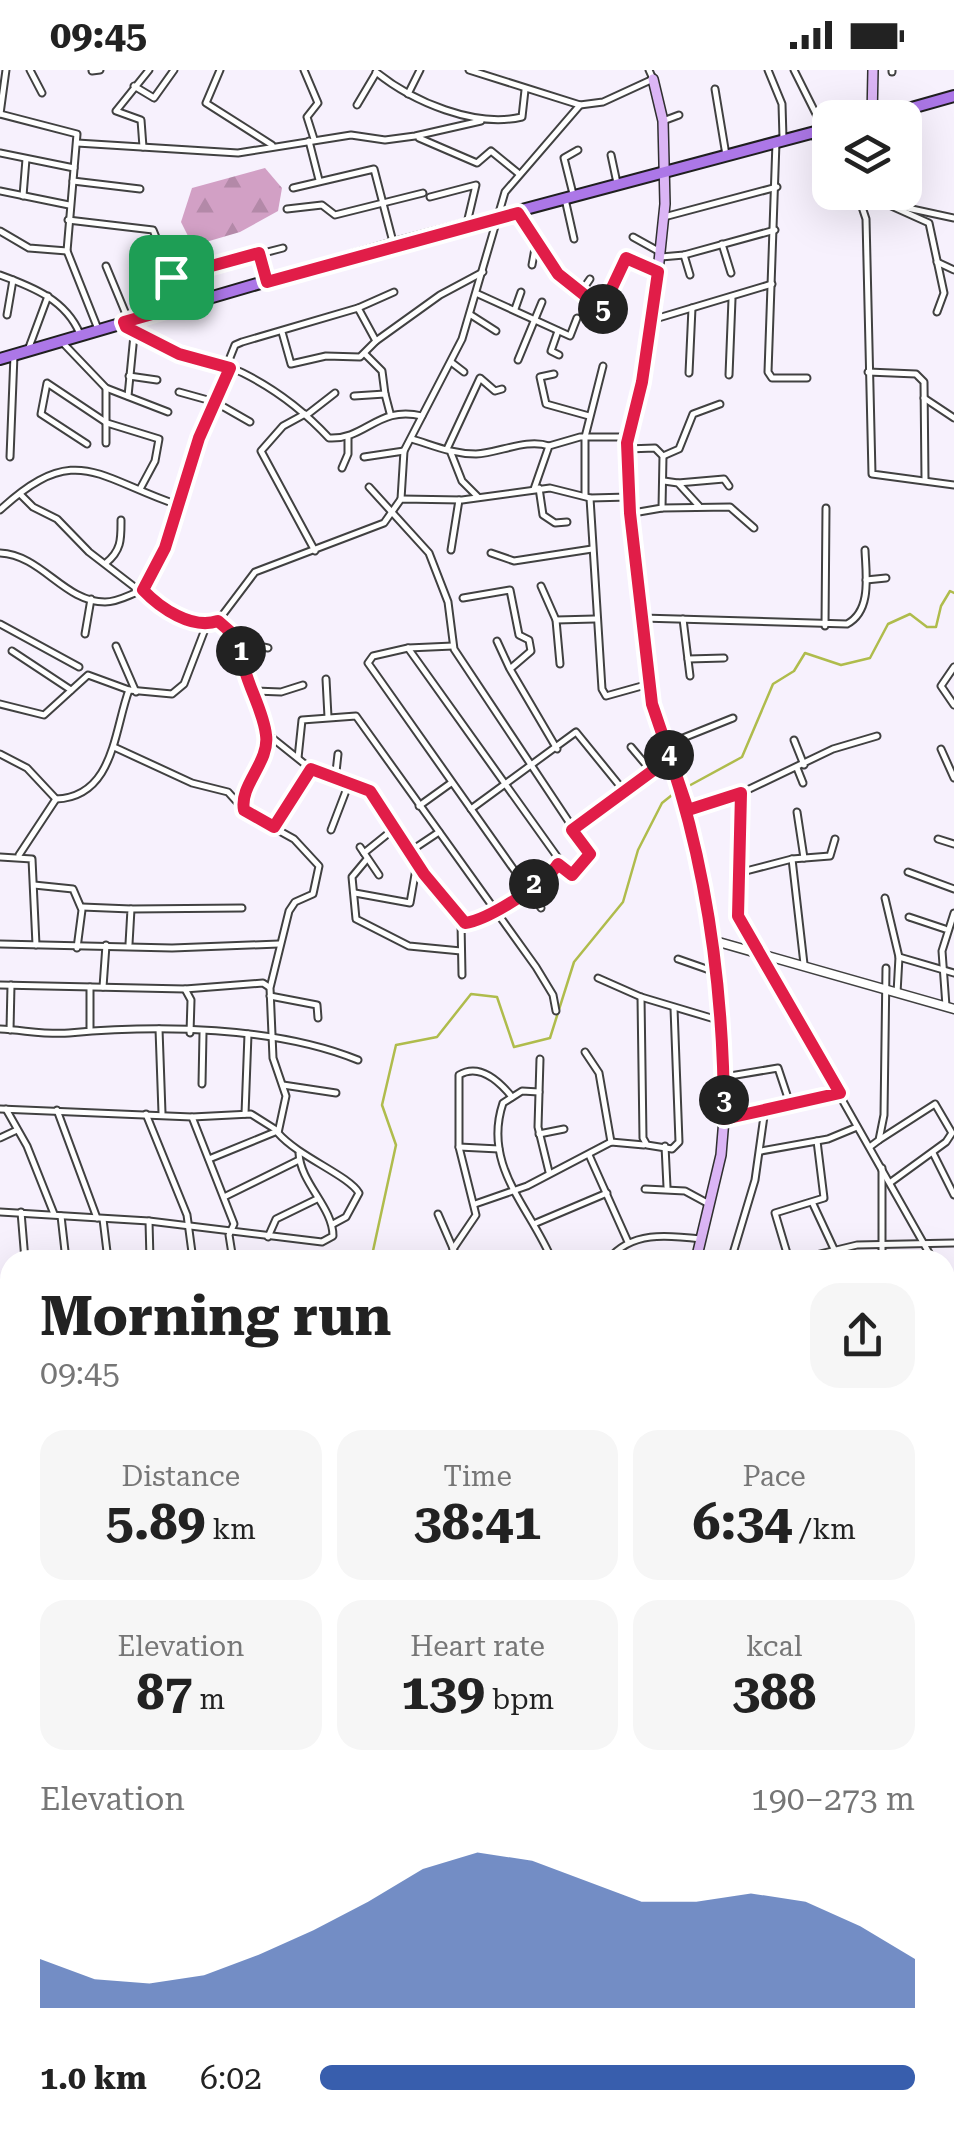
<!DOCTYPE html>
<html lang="en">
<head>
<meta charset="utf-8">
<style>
  :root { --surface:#fff; --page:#f6f6f6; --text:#222; --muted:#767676; --accent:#385ead }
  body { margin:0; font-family:"Roboto Serif",serif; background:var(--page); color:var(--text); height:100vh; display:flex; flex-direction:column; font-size:38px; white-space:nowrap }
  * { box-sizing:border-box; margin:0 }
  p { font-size:32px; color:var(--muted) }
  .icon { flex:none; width:55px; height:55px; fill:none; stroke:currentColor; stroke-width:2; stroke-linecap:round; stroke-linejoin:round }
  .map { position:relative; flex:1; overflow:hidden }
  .panel { position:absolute; left:0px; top:1180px; width:955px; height:888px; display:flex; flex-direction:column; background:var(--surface); border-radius:30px 30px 0 0; box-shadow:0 10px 40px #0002 }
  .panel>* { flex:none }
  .fabs { position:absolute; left:812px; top:30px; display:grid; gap:20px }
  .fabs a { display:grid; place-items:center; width:110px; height:110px; border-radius:20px; background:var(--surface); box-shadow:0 10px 40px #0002; font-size:50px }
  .pin { position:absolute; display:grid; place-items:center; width:85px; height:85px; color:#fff; margin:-42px; border-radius:20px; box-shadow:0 5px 15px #0006 }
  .km { position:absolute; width:50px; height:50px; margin:-25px; border-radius:50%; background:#222; color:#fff; font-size:28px; line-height:50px; text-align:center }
  .round { display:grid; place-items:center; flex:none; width:105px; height:105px; border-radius:30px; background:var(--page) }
  .overview { display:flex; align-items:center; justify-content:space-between; height:170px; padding:0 40px }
  h1 { font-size:55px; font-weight:700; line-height:75px }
  .stats { display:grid; grid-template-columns:repeat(3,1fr); gap:15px; height:170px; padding:10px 40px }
  .stats div { display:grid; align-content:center; border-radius:25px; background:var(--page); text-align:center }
  .stats b { font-size:50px; font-weight:700 }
  .stats small { font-size:28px; font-weight:400 }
  .stats p { font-size:28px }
  .chart { height:280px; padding:20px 40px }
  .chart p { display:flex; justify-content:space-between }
  .chart svg { width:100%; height:180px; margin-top:10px; fill:var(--accent); opacity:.7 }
  ul { padding:0 40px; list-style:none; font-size:32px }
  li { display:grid; grid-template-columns:160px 120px 1fr; align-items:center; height:75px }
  li i { height:25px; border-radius:12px; background:var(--accent) }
  .status { display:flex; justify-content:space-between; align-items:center; height:70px; padding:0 50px; background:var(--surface); direction:ltr }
  .status svg { height:28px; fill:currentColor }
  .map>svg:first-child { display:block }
</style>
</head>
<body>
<div class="status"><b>09:45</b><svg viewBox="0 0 49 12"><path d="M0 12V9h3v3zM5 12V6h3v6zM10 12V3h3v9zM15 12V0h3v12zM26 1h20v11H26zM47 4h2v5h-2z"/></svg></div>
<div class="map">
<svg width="954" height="2066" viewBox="0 0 954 2066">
  <defs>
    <pattern id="forest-firs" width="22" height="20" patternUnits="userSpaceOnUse" patternTransform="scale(2.5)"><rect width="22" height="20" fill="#d2a0c5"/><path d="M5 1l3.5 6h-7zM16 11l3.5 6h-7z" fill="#b389a8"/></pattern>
  </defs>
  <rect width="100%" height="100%" fill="#f7f1fd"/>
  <path fill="url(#forest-firs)" d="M265,98L282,118L278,141L240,162L199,174L190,170L181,152L192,118Z"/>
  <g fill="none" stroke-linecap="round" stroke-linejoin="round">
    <g stroke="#afbc4c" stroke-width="2.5">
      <path d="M685,718L742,687L773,614L794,601L805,583L841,595L870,588L888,554L910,544L927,557H936L941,536L950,521L954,523"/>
      <path d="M371,1190L396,1075L382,1035L396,975L437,967L471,924L497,927L514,977L550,968L574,892L623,832L638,780L662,733L677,721"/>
      <path d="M752,2058L754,2066"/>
    </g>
    <g stroke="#414141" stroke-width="9">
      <g id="minor">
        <path d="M30,0L42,23"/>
        <path d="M220,0L206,33L272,75"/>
        <path d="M304,0L318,33L307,47L314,69"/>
        <path d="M469,0L580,35L603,32L653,9L649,0"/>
        <path d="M768,0L782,34L783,68"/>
        <path d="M794,0L830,72"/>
        <path d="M892,0V2"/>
        <path d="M92,1L100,0"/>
        <path d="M376,2C413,32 475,58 522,47L525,20"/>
        <path d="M134,16L154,28L174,0"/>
        <path d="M715,19L726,85"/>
        <path d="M408,24L420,0"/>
        <path d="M357,35L376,3"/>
        <path d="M0,44L77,64L67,181L98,259"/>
        <path d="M0,44L6,0"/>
        <path d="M663,51L679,45"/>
        <path d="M811,64L830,81"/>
        <path d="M419,68L477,93L491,81L518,103"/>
        <path d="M309,71L319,110"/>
        <path d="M776,72L768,302L772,308H807"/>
        <path d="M77,73L238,83L351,65L385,70L415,66L481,51"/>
        <path d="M143,77L141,50L116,41L149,0"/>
        <path d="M0,83L74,98"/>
        <path d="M611,85L617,113"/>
        <path d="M73,111L140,119"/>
        <path d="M293,118L374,99L393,172"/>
        <path d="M0,121L69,135"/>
        <path d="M857,122L866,149L872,404L954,415"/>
        <path d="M860,122L929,153L944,223L937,242"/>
        <path d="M869,122L898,136L954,148"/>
        <path d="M573,124L564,88L578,80"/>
        <path d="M23,126L26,89"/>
        <path d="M430,127L476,115L467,153"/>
        <path d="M565,129L574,169"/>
        <path d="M287,139L322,135L335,145L423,123"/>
        <path d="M518,143L559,204L602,239L626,188L657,202"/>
        <path d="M664,147L777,117"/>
        <path d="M68,150L153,160L183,233"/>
        <path d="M0,161L29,178L67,181"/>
        <path d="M633,167L660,182"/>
        <path d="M722,174L731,203"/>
        <path d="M259,183L266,210"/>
        <path d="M684,185L690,205"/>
        <path d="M661,187L684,185L775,160"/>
        <path d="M937,192L954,200"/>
        <path d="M532,195L536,173"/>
        <path d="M106,196L128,249"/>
        <path d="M0,205C33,217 66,230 80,264"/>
        <path d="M171,207L283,178"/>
        <path d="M581,222L590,209"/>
        <path d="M478,224L570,266L577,248"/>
        <path d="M358,238L394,222"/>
        <path d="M515,239L521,222"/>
        <path d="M7,245L13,210"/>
        <path d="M471,245L496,261"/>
        <path d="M655,249L772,214"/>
        <path d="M124,254C140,282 216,290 243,303C277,320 305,342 329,368C366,370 378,335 422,346"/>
        <path d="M558,261L551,281L559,285"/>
        <path d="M376,271L440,225L483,202"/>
        <path d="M63,273L106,318L168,342"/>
        <path d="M28,280L48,226"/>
        <path d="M365,284L382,301L385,324"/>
        <path d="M518,290L542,232"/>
        <path d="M451,292L464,302"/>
        <path d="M227,295L235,275L242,272L358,238L376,271L360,287L326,286L291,294L282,262"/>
        <path d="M868,302L916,304L924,312L925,409"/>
        <path d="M689,303L692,238"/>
        <path d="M554,304L540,307L546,334L589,346"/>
        <path d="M729,305L732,229"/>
        <path d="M129,306L157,310"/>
        <path d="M179,322L215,332L250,352"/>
        <path d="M128,326L134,265"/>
        <path d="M354,326L385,324L390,343"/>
        <path d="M924,328L954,348"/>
        <path d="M305,344L283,356L261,381L315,481"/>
        <path d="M308,344L335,323"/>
        <path d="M412,369C435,376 452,384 476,384C499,383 527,368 549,376"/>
        <path d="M106,373V318"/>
        <path d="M87,374L41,344L47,313L107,353L159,369L155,391L140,419"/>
        <path d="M447,379L480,308L495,321L502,319"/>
        <path d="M627,379L655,378L663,386L662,438L633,443"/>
        <path d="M451,383L462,411L478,427"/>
        <path d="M663,386L679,379L693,344L720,334"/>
        <path d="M10,387L14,285"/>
        <path d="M364,387L404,381"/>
        <path d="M342,398L348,384V368"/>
        <path d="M664,411L678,413L699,436"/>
        <path d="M678,413L724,409L729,416"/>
        <path d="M369,417L429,483L448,532L454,579L589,782L571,806L408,578"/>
        <path d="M539,418L543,445L555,453L567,452"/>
        <path d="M534,419L549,376L580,367H628"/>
        <path d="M21,425L33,437L57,449L89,482L163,539L207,554L218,551L255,502L384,453L401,429L462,430L550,418L590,428L629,427"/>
        <path d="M585,425V367L603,296"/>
        <path d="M590,428L602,619L606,626L649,614"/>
        <path d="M401,429L404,381L462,269L505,122L580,35"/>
        <path d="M662,438L730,437L754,458"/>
        <path d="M0,440C76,370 97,408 178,435"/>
        <path d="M451,480L459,430"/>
        <path d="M0,483C42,485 64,532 105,532C119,532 130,524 143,520L165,478L199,368L230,298"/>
        <path d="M491,483L514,491L592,479"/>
        <path d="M106,493C122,480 121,468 121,450"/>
        <path d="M866,510L886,508"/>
        <path d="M541,516L556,550L560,594"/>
        <path d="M463,528L510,520L519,565L529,570L531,581L510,599L557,679"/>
        <path d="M642,548L847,554C872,541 866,505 865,480"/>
        <path d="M683,549L690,606"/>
        <path d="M556,550L595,549"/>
        <path d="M218,551L242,572L268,578"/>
        <path d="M0,554L79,597"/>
        <path d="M825,556L826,438"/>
        <path d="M85,564L91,529"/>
        <path d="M497,571L509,597"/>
        <path d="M116,576L136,622"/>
        <path d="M453,576L408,578L373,586L368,593L541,838"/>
        <path d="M12,581L71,620"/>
        <path d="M688,589L724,588"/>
        <path d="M954,597L941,616L954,635"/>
        <path d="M326,609L328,647"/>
        <path d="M255,621L281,622L303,615"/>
        <path d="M0,634L44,645L88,605L129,620L172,624L184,614L207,554"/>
        <path d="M266,663L311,699L274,757"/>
        <path d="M794,670L804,695"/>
        <path d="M668,674L733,648"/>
        <path d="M114,677L192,713L228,722L247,743L294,769L319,796L313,824L295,832L289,841L270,918L273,988L286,1026L278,1063C299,1087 348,1105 359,1123L346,1147L333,1154"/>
        <path d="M631,677L652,702"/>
        <path d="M941,679L954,708"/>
        <path d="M0,684L27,698L56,729"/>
        <path d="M298,688L302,650L356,646L536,897L553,925L556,941"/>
        <path d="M797,698L803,713"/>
        <path d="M311,699L370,721L461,853L488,845L559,794"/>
        <path d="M335,711L338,684"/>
        <path d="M741,723L738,846L933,1190"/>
        <path d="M56,729C114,727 114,660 129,620"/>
        <path d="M242,736C249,714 270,686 266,663C261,633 239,602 242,572"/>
        <path d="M419,736L451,713"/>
        <path d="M471,739L576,662L624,721"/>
        <path d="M688,739L741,723L833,679L877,666"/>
        <path d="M797,742L804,788"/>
        <path d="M331,760L349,713"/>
        <path d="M572,760L671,688"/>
        <path d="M938,769L954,774"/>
        <path d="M360,777L379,805"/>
        <path d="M409,782L439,762"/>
        <path d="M364,783L395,758"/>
        <path d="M19,785L56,729"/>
        <path d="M0,787L32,789L36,875"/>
        <path d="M367,789L352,807L356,849L409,876L461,881"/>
        <path d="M792,789L804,894"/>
        <path d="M742,802L792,789L830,786L835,769"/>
        <path d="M908,802L954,819"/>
        <path d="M34,815L73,819L82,840L77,878"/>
        <path d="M355,823L410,833L417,793"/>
        <path d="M885,828L899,887L954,903"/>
        <path d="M82,837L131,839L129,874"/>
        <path d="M131,839L242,838"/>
        <path d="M909,847L945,859"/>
        <path d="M461,853L462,905"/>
        <path d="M0,874L172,878L279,874"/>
        <path d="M678,889L718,903"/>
        <path d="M598,908L641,927L718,950"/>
        <path d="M0,915L185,919L263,913L269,917"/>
        <path d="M90,917V958"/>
        <path d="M103,917L106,875"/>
        <path d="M185,919L191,930L190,963"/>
        <path d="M897,923L899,887"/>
        <path d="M270,926L317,935L318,948"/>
        <path d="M641,927L643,1068L647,1075L672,1079L679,1072L674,938"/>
        <path d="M946,936L942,881L954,843"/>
        <path d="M0,959C23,960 47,965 69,963C158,955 275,956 358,990"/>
        <path d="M159,959L162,1043"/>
        <path d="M10,960L11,915"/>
        <path d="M585,982L599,1003L611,1072"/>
        <path d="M540,989L538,1057L549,1102"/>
        <path d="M724,1007L778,998L789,1031"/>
        <path d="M202,1014L203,963"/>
        <path d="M283,1015L336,1023"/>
        <path d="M539,1022L522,1021L503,1033C482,1096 530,1137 552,1190"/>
        <path d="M0,1039L192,1047L251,1044L278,1061"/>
        <path d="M6,1039L27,1076L54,1144"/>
        <path d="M57,1040L97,1148"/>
        <path d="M146,1044L187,1145L193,1190"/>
        <path d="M245,1044L248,964"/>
        <path d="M192,1047L234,1154L229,1165L233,1190"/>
        <path d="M724,1049L840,1023"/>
        <path d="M539,1064L564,1059"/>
        <path d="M0,1068L17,1060"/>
        <path d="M879,1070L935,1034L952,1063L946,1072L891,1112"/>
        <path d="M665,1076L667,1117"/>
        <path d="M871,1076L879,1070L884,1045L886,898"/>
        <path d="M459,1077L499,1079"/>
        <path d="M761,1081L828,1069L857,1057"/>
        <path d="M933,1083L954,1125"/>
        <path d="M589,1085L628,1172"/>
        <path d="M209,1089L275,1062"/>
        <path d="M645,1119L685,1121L709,1134"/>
        <path d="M224,1127L299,1090"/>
        <path d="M475,1134L527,1116L611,1072L644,1075"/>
        <path d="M813,1134L834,1179"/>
        <path d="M0,1142L149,1151L322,1172L333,1166C333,1137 300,1113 299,1083"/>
        <path d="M21,1142L25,1190"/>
        <path d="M438,1144L458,1190"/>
        <path d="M61,1146L66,1190"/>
        <path d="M103,1149L108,1190"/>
        <path d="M149,1151L150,1190"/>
        <path d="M536,1153L607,1123"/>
        <path d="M268,1167L276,1149L317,1129"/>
        <path d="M453,1179L476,1145L459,1077V1005C479,993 499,1011 512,1027"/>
        <path d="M608,1190C631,1161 667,1165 701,1169"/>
        <path d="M731,1190L755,1110L765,1039"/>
        <path d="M789,1190L775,1143L824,1128L817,1071"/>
        <path d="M795,1190L857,1175L954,1173"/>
        <path d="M882,1190V1098"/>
        <path d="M945,1208L954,1221"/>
        <path d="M0,1292L10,1299"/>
        <path d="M945,1308L954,1334"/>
        <path d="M0,1340L10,1347"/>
        <path d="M945,1357L954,1353"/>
        <path d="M0,1392L10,1399"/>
        <path d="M0,1484L10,1467"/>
        <path d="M945,1532L954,1531"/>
        <path d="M0,1571L10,1599"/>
        <path d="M0,1614L10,1620"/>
        <path d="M0,1672L10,1668"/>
        <path d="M945,1689L954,1685"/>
        <path d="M0,1695L10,1702"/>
        <path d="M945,1746L954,1751"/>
        <path d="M0,1815L10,1793"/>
        <path d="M945,1848L954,1841"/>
        <path d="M945,1864L954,1879"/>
        <path d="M0,2050L10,2034"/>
        <path d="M223,2058L238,2066"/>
        <path d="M308,2066L312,2058"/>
        <path d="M647,2066L648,2058"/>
      </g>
    </g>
    <g stroke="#414141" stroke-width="11">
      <g id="tertiary">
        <path d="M715,871L954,939"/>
        <path d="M0,1457L10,1464"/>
      </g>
    </g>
    <g stroke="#303030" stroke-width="12">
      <g id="secondary">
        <path d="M653,9L663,51L665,134L653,249L627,379L635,501L652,634L688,739L708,825L718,903L724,1049L721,1085L696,1190"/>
        <path d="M872,48L873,0"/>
      </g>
    </g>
    <g stroke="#1f1f1f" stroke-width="14">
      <g id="primary">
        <path d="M876,48L954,26"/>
        <path d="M0,289L394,174L830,58"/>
      </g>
    </g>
    <use href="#minor" stroke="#fff" stroke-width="5"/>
    <use href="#tertiary" stroke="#fff" stroke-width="8"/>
    <use href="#secondary" stroke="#dbb5f5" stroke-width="9"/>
    <use href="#primary" stroke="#ac77e7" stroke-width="10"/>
  </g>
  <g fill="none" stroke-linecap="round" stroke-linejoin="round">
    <g stroke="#fff" stroke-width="20">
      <path id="route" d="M171,207L184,235L124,252L126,257L179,284L230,298L199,368L165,478L143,520C160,538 192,560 218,551L242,572C238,603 263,635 266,665C270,692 239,715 244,740L274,757L311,699L370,721L424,804L465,853C488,850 546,813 558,794L572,805L590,784L572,760L670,688C709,806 724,925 724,1049L840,1023L738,846L741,723L688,740L652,634L630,443L627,373L642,312L658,202L626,188L602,239L558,204L518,143L267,212L259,183L171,207"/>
    </g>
    <use href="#route" stroke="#e11d48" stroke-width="12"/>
  </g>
</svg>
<div class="fabs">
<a><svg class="icon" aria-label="layers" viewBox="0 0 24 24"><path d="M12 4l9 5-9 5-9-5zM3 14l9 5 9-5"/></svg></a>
</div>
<div class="pin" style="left:171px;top:207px;background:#1e9e55"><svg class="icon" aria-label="arrive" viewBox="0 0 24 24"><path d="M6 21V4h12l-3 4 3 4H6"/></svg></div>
<b class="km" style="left:241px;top:581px">1</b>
<b class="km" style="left:534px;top:814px">2</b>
<b class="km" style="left:724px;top:1030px">3</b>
<b class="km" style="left:669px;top:685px">4</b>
<b class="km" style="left:603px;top:239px">5</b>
<section class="panel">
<div class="overview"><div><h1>Morning run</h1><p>09:45</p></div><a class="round"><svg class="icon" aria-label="share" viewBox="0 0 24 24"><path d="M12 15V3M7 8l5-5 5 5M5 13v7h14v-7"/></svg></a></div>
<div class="stats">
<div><p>Distance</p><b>5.89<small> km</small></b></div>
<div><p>Time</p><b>38:41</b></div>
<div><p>Pace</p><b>6:34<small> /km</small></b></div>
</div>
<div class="stats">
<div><p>Elevation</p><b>87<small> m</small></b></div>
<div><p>Heart rate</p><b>139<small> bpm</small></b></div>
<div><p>kcal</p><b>388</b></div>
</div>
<div class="chart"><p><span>Elevation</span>190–273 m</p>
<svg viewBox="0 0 160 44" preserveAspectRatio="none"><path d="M0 44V32L10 37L20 38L30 36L40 31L50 25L60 18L70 10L80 6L90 8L100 13L110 18L120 18L130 16L140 18L150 24L160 32V44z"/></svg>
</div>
<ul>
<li><b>1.0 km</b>6:02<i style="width:100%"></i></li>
</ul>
</section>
</div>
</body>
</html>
